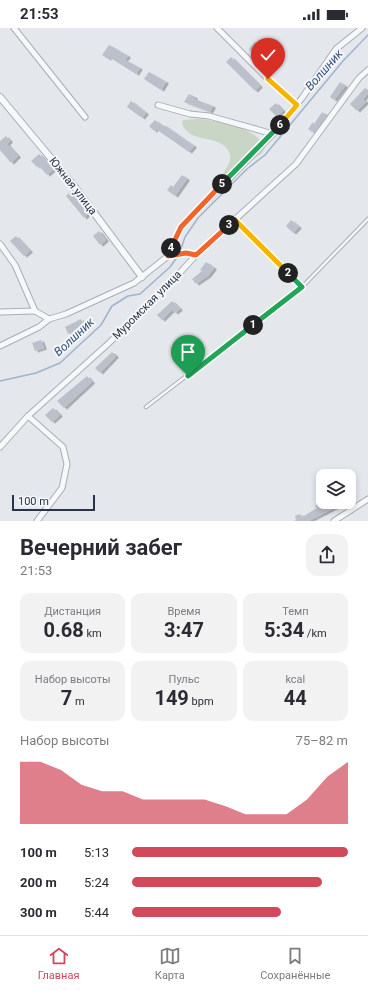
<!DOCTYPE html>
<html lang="ru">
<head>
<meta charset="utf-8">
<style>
  :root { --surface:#fff; --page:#f2f2f3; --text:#2b2b33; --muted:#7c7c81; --line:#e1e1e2; --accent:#d1495b }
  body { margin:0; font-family:Roboto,sans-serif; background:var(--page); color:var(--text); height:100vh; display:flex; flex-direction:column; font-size:15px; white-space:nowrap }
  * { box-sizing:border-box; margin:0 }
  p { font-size:13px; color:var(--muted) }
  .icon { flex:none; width:22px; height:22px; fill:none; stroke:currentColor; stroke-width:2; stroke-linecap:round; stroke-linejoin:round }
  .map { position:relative; height:493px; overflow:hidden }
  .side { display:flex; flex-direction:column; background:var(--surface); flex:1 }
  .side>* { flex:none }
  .controls { position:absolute; left:316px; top:441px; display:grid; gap:8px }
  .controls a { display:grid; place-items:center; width:40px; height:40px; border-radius:8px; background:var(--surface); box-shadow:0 2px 6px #0003; font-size:20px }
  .scale { position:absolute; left:12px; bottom:10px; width:83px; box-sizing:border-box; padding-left:4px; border:2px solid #2b3445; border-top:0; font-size:11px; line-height:14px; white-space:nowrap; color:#2b3445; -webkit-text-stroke:3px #f4f6f9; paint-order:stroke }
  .pin { position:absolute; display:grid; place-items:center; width:34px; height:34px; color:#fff; margin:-41px -17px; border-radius:50% 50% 50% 0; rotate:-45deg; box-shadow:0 0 4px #0007 }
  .pin .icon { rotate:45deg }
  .km { position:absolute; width:20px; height:20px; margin:-10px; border-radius:50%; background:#222; color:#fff; font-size:11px; line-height:20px; text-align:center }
  .round { display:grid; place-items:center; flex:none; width:42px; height:42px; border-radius:12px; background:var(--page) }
  .head { display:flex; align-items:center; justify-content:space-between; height:68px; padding:0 20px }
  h1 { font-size:22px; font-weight:700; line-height:30px }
  .metrics { display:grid; grid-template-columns:repeat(3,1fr); gap:6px; height:68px; padding:4px 20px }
  .metrics div { display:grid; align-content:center; border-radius:10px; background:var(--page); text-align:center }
  .metrics b { font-size:20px; font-weight:700 }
  .metrics small { font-size:11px; font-weight:400 }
  .metrics p { font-size:11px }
  .chart { height:112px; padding:8px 20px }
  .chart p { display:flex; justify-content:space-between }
  .chart svg { width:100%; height:72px; margin-top:4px; fill:var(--accent); opacity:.7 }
  ul { padding:0 20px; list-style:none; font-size:13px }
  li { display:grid; grid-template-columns:64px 48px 1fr; align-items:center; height:30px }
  li i { height:10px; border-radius:5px; background:var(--accent) }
  .status { display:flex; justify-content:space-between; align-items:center; height:28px; padding:0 20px; background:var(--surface); direction:ltr }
  .status svg { height:11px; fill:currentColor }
  .tab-bar { display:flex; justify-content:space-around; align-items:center; height:56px; border-top:1px solid var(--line); background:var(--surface); font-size:11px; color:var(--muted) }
  .tab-bar a { display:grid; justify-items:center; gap:2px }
  .tab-bar .current { color:var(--accent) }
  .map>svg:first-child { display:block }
</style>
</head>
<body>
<div class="status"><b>21:53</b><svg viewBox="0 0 49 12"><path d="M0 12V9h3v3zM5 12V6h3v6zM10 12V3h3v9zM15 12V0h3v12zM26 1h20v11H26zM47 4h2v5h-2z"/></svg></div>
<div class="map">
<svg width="368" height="493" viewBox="0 0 368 493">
  <defs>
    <filter id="shadow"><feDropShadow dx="3" dy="1.5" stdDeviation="0" flood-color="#0004"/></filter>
  </defs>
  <rect width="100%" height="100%" fill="#e4e7ec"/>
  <path fill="#c9d6c5" d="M198,91C214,92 252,99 260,113L266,114L265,120L262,125L250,134L226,160L218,163C212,152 236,137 229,124C220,105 189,117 182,95L183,92Z"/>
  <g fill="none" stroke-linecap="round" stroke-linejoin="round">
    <g stroke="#9fb4cc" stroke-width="1.5">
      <path d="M180,224L185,209L198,190L247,141L265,127L343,33L368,7"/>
      <path d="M0,353L36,345L60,335L101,297L112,278L128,268L140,266L170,239L178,228"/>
    </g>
  </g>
  <g fill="#bbc0ca" filter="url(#shadow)">
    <path d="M255,14L268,27L261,34L249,21Z"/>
    <path d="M109,17L128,28L125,32L140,40L136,46L109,29L108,31L102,27Z"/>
    <path d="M231,29L260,58L255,63L226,34Z"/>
    <path d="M149,44L166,54L161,62L144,51Z"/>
    <path d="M340,54L345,58L334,72L330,69Z"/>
    <path d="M365,60L368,62V66L363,71L366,74L357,83L350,76Z"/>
    <path d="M189,66L195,69L194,71L213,78L210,84L184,74Z"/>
    <path d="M131,73L146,85L142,90L127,79Z"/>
    <path d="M276,75L283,83L276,88L269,81Z"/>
    <path d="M322,84L327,87L314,105L308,101L313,94L314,96Z"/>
    <path d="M155,92L163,99L164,97L194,118L189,124L156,101L154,103L149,98Z"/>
    <path d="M6,108L10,113L7,116L18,128L11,135L0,122V113Z"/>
    <path d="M39,126L54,141L47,147L39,138L37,139L31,133Z"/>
    <path d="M182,147L187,151L175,168L167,162L171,157L173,159Z"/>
    <path d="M71,163L88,186L84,190L66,168Z"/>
    <path d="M291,192L299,199L293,205L286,198Z"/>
    <path d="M99,203L106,212L100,217L93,208Z"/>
    <path d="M16,208L30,223L24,228L10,213Z"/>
    <path d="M206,234L214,240L208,248L196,256L192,251L202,243L200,242Z"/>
    <path d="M172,273L180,281L175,285L172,282L162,292L157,287Z"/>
    <path d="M81,291L85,298L68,306L65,299Z"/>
    <path d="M41,312L44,320L35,323L32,315Z"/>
    <path d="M112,324L116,328L100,345L95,340Z"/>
    <path d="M87,348L92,354L64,380L57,373Z"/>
    <path d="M53,380L60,387L52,394L45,387Z"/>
    <path d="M322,474H336L338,478L309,493H294L296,492L295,488L300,486L302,489L317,480L315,478Z"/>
  </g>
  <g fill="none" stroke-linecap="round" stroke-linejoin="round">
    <g stroke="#a9aeb7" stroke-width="4.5">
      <g id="service">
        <path d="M235,192L302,259L368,191"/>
        <path d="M146,379L302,259"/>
      </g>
    </g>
    <g stroke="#a9aeb7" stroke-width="7">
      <g id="minor">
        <path d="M14,0L85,89"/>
        <path d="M217,0L268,51L297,77"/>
        <path d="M158,77L190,86L209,88L273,106"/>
        <path d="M0,216L15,237L35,283"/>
        <path d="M168,228L186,225L196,227"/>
        <path d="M35,283L49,291"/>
        <path d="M0,284L35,283"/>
        <path d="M0,318L39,299L49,291L66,286L134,255L168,228L181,199L273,106L302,70L336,21L362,0"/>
        <path d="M28,388L63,419L67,436L62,460L37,493"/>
        <path d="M0,419L28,388L109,315L176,249L196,227L296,136L359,50L368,42"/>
        <path d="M334,493L368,471"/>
      </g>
    </g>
    <g stroke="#a9aeb7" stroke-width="8">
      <path id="tertiary" d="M0,69L74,158L142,249"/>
    </g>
    <use href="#service" stroke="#f7f8fa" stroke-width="2.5"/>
    <use href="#minor" stroke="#f7f8fa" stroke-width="5"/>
    <use href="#tertiary" stroke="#f7f8fa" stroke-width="6"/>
  </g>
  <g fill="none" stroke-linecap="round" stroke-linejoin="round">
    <g stroke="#fff" stroke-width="8">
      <path id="split-1" d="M188,348L253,297"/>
    </g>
    <g stroke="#fff" stroke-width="8">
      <path id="split-2" d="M253,297L302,259L288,245"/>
    </g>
    <g stroke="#fff" stroke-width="8">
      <path id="split-3" d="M229,197L235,192L288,245"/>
    </g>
    <g stroke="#fff" stroke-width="8">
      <path id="split-4" d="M171,220L168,228L186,225L196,227L229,197"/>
    </g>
    <g stroke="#fff" stroke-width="8">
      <path id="split-5" d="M171,220L181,199L222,156"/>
    </g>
    <g stroke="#fff" stroke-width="8">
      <path id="split-6" d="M222,156L280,97"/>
    </g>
    <g stroke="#fff" stroke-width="8">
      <path id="split-7" d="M268,51L297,77L280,97"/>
    </g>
    <use href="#split-1" stroke="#22a559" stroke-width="5"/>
    <use href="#split-2" stroke="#22a559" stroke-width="5"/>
    <use href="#split-3" stroke="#f5b400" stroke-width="5"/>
    <use href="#split-4" stroke="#f0652b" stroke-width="5"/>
    <use href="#split-5" stroke="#f0652b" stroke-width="5"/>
    <use href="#split-6" stroke="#22a559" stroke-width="5"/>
    <use href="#split-7" stroke="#f5b400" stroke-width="5"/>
  </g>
  <g text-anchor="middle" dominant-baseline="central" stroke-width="4" stroke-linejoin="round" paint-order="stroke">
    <g font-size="11" fill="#2b3445" stroke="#f4f6f9">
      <text transform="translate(73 158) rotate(52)">Южная улица</text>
      <text transform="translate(147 277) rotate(-45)">Муромская улица</text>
    </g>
    <g font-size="12" font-style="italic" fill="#34527a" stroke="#f4f6f9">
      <text transform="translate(324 42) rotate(-49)">Волшник</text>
      <text transform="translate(74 309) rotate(-43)">Волшник</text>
    </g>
  </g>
</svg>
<div class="controls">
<a><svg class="icon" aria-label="layers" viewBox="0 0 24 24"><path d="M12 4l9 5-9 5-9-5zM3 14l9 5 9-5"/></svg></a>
</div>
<div class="scale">100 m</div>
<div class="pin" style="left:188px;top:348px;background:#1e9e55"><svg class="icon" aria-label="arrive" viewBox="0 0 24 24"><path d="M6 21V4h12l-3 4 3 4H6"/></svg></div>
<div class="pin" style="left:268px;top:51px;background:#d93025"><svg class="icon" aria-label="check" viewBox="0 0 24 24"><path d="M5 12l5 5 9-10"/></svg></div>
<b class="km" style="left:253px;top:297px">1</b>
<b class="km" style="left:288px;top:245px">2</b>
<b class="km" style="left:229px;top:197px">3</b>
<b class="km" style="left:171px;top:220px">4</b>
<b class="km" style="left:222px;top:156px">5</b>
<b class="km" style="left:280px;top:97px">6</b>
</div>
<section class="side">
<div class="head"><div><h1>Вечерний забег</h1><p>21:53</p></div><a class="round"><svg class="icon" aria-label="share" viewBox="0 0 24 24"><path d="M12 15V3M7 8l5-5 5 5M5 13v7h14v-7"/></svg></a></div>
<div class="metrics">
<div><p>Дистанция</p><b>0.68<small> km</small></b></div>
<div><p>Время</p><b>3:47</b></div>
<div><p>Темп</p><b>5:34<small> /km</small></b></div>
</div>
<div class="metrics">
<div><p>Набор высоты</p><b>7<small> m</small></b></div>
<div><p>Пульс</p><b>149<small> bpm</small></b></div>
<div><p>kcal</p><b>44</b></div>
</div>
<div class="chart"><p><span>Набор высоты</span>75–82 m</p>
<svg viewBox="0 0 160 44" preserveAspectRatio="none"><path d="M0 44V6L10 6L20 11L30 20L40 24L50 24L60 29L70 29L80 29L90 29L100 33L110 38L120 38L130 38L140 29L150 15L160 6V44z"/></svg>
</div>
<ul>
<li><b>100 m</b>5:13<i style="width:100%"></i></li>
<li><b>200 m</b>5:24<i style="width:88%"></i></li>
<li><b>300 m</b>5:44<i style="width:69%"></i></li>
</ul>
</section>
<nav class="tab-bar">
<a class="current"><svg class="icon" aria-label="home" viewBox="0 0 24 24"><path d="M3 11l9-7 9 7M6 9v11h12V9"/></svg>Главная</a>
<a><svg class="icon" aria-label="map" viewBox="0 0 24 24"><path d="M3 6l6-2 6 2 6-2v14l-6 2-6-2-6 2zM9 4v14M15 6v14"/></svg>Карта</a>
<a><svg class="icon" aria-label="saved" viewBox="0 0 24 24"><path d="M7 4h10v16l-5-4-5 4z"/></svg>Сохранённые</a>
</nav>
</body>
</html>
